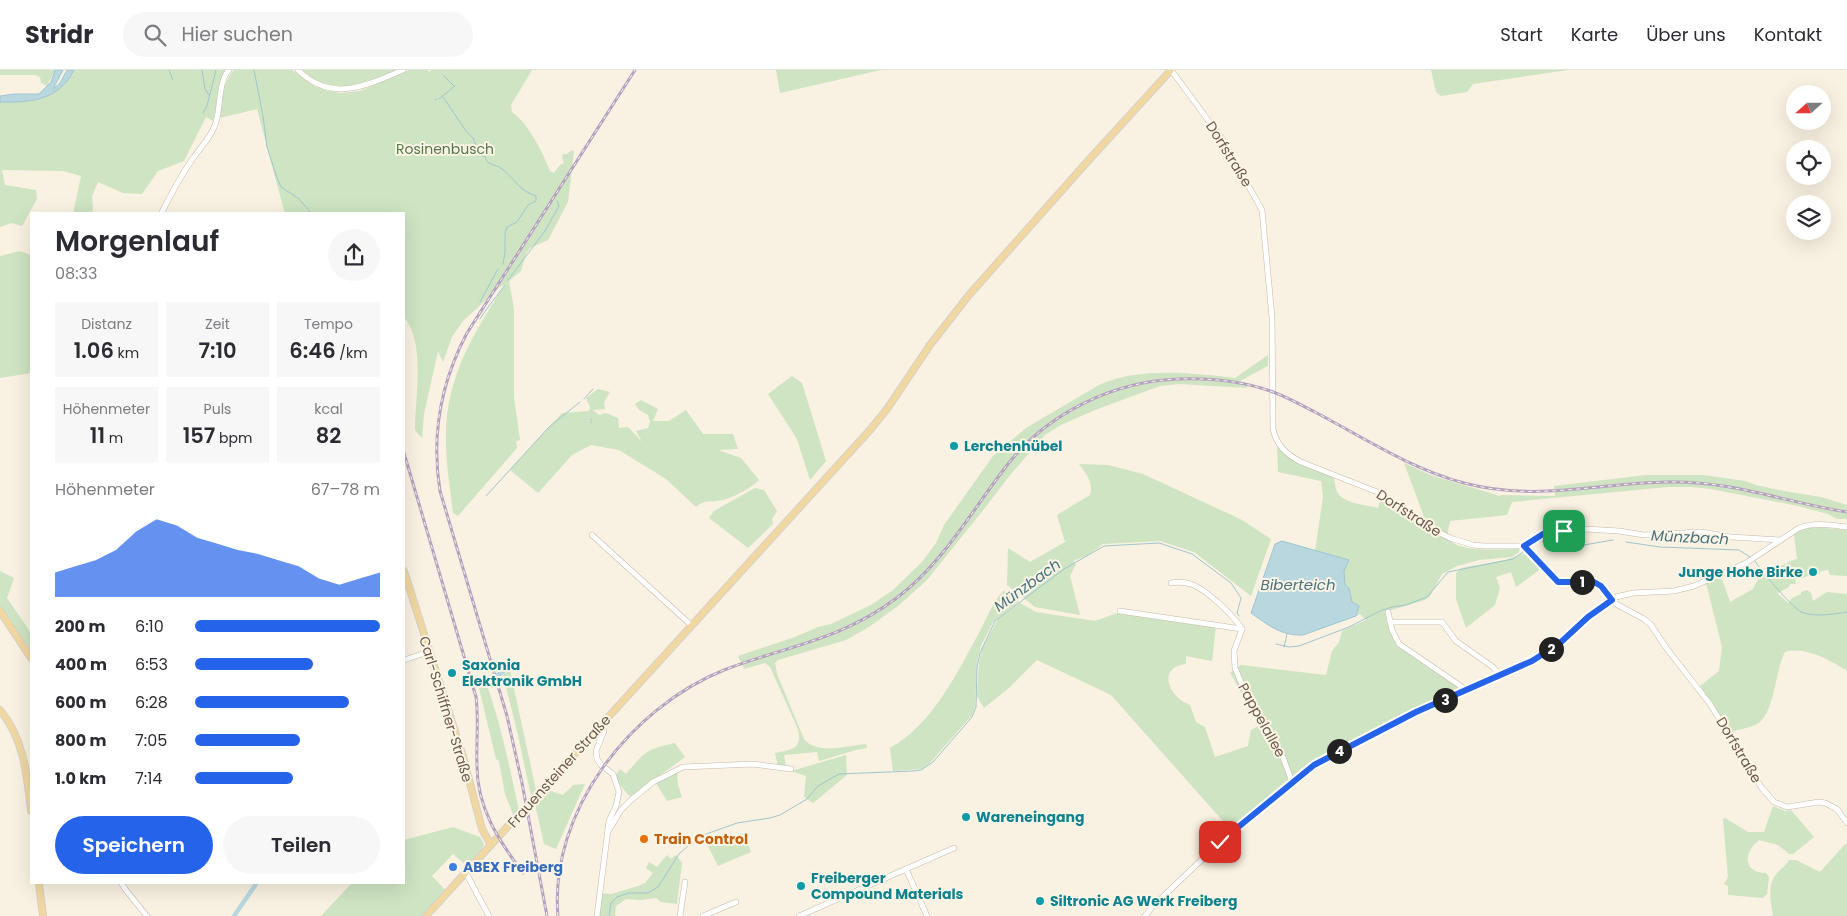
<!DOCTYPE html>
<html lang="de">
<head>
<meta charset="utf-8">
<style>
  :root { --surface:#fff; --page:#f7f7f7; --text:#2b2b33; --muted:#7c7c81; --line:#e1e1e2; --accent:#2563eb }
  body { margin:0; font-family:Poppins,sans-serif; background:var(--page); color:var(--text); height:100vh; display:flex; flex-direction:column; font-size:19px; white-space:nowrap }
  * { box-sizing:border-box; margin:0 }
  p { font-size:16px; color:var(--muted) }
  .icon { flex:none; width:28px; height:28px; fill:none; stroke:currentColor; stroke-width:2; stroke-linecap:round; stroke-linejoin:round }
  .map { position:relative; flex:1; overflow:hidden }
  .side { position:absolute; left:30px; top:142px; width:375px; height:672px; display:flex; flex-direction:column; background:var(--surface); border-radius:0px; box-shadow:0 5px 20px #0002 }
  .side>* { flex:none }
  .needle { width:32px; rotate:249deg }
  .tools { position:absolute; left:1786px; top:15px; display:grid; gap:10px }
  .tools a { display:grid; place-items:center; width:45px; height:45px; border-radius:50%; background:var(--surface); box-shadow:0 5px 20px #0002; font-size:25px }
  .pin { position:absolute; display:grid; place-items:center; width:42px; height:42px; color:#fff; margin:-21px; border-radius:10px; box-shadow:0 2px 8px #0006 }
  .km { position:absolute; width:25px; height:25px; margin:-12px; border-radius:50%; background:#222; color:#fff; font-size:14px; line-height:25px; text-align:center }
  .round { display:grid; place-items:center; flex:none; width:52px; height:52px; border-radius:26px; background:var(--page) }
  .summary { display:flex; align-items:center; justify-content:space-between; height:85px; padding:0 25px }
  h1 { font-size:28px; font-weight:600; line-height:38px }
  .stats { display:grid; grid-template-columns:repeat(3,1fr); gap:8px; height:85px; padding:5px 25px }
  .stats div { display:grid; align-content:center; border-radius:0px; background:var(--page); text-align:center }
  .stats b { font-size:21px; font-weight:600 }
  .stats small { font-size:14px; font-weight:400 }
  .stats p { font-size:14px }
  .chart { height:140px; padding:10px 25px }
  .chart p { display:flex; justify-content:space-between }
  .chart svg { width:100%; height:90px; margin-top:5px; fill:var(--accent); opacity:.7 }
  .primary-button { display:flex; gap:10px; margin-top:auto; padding:10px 25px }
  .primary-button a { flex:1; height:58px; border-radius:30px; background:var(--accent); color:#fff; font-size:20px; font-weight:600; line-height:58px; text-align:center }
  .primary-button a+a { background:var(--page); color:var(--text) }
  ul { padding:0 25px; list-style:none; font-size:16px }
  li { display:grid; grid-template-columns:80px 60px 1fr; align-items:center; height:38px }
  li i { height:12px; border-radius:6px; background:var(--accent) }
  header { display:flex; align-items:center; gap:30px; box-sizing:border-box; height:70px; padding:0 25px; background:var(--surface); border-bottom:1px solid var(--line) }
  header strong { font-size:24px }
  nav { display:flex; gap:28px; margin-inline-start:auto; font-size:18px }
  .search { width:350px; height:45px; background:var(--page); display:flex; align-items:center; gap:12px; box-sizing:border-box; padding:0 18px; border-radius:28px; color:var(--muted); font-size:19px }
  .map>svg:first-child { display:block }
</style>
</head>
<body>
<header>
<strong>Stridr</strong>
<div class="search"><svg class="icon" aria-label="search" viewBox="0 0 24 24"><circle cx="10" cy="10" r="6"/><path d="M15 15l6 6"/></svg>Hier suchen</div>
<nav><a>Start</a><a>Karte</a><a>Über uns</a><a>Kontakt</a></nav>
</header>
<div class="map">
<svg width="1847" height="846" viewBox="0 0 1847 846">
  <rect width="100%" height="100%" fill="#f9f1e1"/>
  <g fill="#cee4c2">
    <path d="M0,0H55L47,16L41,13L40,7L35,5H0Z"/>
    <path d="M74,0H225L223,4L213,51L206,47L184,91L158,101L142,124L123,123L98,112L92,126L93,140L91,144H73L81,106L63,101L2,100L5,115L36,120L37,129L22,156L12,153L0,157V32C30,33 59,30 74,0Z"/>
    <path d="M234,0H292L314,16L325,20L341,23L360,21L409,0H427L430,2L431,0H532L511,35L512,42C529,54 543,83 550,101L554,103L560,95L564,93L562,87L563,84H567L572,80L574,82L568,132L548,170L530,178L526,184L521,201L509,211L514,239V327L520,370L516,371L517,378L458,446L453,443C450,416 445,389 446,362C447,318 464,280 487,243C493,233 499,223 506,214L500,217L463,251L452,267L443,292L438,281L424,344L422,368L415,360C415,327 426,273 404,247V144H285L257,39L220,48C223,32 222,12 234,0Z"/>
    <path d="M302,0H396C363,15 333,27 302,0Z"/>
    <path d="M776,0H881L780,23Z"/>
    <path d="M1431,0H1568L1473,14L1467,22L1441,26L1436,22Z"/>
    <path d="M20,181L31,185V303L0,308V186Z"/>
    <path d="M1268,285V296L1240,311L1248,318L1179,314L1160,316L1095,340L1061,355L1045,365L1010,405L988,434L927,510L898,536L869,557L846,570L778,590L775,593L777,604L804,669C816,685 848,676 866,674L867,678L856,680L819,691L817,682L784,685L786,697L778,696L775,683C793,680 804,678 797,657L770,597L765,593L744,599L738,586L795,567L818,557L831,554L871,535L893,520L922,492L936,473L944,455L993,386L1026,358L1099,315C1139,297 1192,303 1235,308Z"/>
    <path d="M792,306L802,313L826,391L810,410L797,369L768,324Z"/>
    <path d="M598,319L610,322L604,332L605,339L593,340L599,345L606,343L618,348L619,358L628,357L642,372L636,361L648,358L650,352L648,345L639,340L635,334L641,330L658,339L653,351H669L686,340L703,364H733L738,379L718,380L741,388L759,410C753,417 732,428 723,430C710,433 707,428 696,437L666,409L619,380L591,375L572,385L538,423L510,400L562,343L589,341L590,337L586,328Z"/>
    <path d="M1277,375L1334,407C1335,413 1335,421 1340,426C1349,434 1366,435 1378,438L1382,422L1426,452L1404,393L1433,406L1500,426L1501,425L1555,426L1554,416L1646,405H1704L1745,411L1756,415L1784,421L1821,427L1847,435V449H1837L1828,444L1798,436L1711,419L1693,417H1668L1512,432L1507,445L1450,451C1449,457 1446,465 1450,470C1460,483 1504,479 1519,479V482L1512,487L1479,490L1457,496L1442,504L1430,526L1425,530L1385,542L1387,553L1394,569L1464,620L1367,663L1308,696L1230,759L1111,625L1037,590L1009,618L984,638L977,626L979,592L982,578L998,549L1020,533L1036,542L1095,551L1120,542L1216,555L1212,591L1186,586V594C1156,597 1169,628 1190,635L1196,652L1205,657L1215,687L1248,676L1251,660L1260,655L1230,603L1241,595L1326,605L1332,581L1339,572L1342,561L1366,550L1360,544L1356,546L1358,541L1352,532L1349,518L1345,515L1344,501L1349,490L1315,481L1323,427L1321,411L1278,402Z"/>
    <path d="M1079,394L1108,395L1143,404L1242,450L1271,469L1251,526L1194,482L1160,471L1103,474L1088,485L1073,491L1076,494L1070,506L1080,545L1035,537L1007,515L1008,478L1030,492L1065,472L1057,445L1090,425C1094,413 1086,403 1079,394Z"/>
    <path d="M755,418L764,420L777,441L772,449L773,454L748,478L709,448L714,441Z"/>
    <path d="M1814,457L1847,460V506L1830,505L1828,500L1821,501L1818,505L1813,504L1800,509H1795L1796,514H1790L1789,517L1778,523V524L1788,533L1792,528L1801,524V522L1807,520L1811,523L1813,531L1827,522L1847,524V601C1831,590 1804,576 1785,582C1775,599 1775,644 1757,654C1750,658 1739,659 1731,662L1700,616L1719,601L1722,577L1706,513L1721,506L1730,532L1753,519C1759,505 1769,499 1783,495C1789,493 1789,491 1797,489L1794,464L1801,459Z"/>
    <path d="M1527,483L1542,498L1516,517L1511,502L1496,507L1500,518L1495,535L1466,558L1456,529V503L1461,498L1505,490Z"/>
    <path d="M0,501L14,508L7,528L31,563V584L0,537Z"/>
    <path d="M1003,521L1009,522L1019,532L993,552L981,576L977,592L975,637L972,645L928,695L922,699L893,701L890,678C933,654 957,603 980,561C987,548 993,532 1003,521Z"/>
    <path d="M510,600L536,720L531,726L518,665L503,605Z"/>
    <path d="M487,615C501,656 510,698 519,741L514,747L505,724L499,691L496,689L479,618Z"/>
    <path d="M675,673L685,687L630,727L616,710V705L620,699L626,704C646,681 645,680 675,673Z"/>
    <path d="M846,685L847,705L813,733L804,727L806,706L791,701Z"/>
    <path d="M677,701L678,715L682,727L667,731L656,713Z"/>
    <path d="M585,714L556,779L544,774L535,734L548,720L563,725L573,715Z"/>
    <path d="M1773,736L1785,741L1791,740L1814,767L1793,784H1789L1778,775L1759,770C1743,782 1743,803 1766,803L1769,807L1767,824L1763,828L1728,825V816L1724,814L1728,807L1723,749L1725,748L1748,762H1764Z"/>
    <path d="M453,757L480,767L484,774L482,780L467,796L453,784L432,806L445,820L423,846H321L351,814H404V770Z"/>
    <path d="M744,763L751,782L718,796L706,772Z"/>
    <path d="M1847,772V846H1773C1771,831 1766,815 1778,802C1782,798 1786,795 1789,790H1796L1820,802Z"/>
    <path d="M667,785L671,789L676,785L682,793L677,834L661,832L656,828L641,830L626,829L616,836L615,846H597L600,823L611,824L638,816L645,813L653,803L646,798L649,792L657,797Z"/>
  </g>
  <g fill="#b9d7df" stroke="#a0c6d0">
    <path d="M55,0H63L53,19L60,13L67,0H74C59,30 31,33 0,32V26L14,24H39L51,12Z"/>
    <path d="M1282,471L1349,490L1344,501L1345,515L1349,518L1352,532L1359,536L1356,546L1303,565C1281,566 1268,555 1251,543L1275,474Z"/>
  </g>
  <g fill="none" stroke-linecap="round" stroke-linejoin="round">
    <g stroke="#a0c6d0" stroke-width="1">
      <path d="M169,0L173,10"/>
      <path d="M202,0L205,19L209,25"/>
      <path d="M254,0L263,46L267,77L277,108L281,117L298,128L312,144"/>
      <path d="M443,5L454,16"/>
      <path d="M443,27L466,61L473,68L477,78L482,86H485C487,97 495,93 502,99C516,110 518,120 536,126V131L528,135L517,152L507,157L505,164V183L503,194"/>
      <path d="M439,29L455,16"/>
      <path d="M435,30L437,29"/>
      <path d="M203,43L207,36L216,0"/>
      <path d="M508,210L545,161L559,136L557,131"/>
      <path d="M480,232L498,199"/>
      <path d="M480,249C488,236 497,226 505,215"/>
      <path d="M584,329L593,319"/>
      <path d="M591,349V350"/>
      <path d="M591,353V352"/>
      <path d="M486,426L549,357L580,332"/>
      <path d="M1537,472L1546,470L1578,476L1613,470"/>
      <path d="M1626,472L1660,477L1739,480L1750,487"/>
      <path d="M1754,490C1762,501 1794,541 1804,543C1817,547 1835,544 1847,542"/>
      <path d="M1276,574L1289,577L1299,576L1349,557L1380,541L1392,537L1406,535L1427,527L1448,502L1513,489L1525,481"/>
      <path d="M1284,577L1287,564"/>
      <path d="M609,846L611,833L617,827L629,823H648L658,817L679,784L698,767L737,753L770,748L780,745L807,729L818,716L839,704L913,701L921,700L933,692L972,647L976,637L977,597L980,583L995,551L1064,499L1104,476L1159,473L1192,484L1231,513L1241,528L1237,543L1239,546"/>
    </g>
    <g stroke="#b9d7df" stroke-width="4.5">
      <path d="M486,612L503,602"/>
      <path d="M234,846L256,814"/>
    </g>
    <g stroke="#c7b9aa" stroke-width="6">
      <g id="minor">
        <path d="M298,0C331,33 366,16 403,0"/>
        <path d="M1171,0L1222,69L1262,140L1272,247L1273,359C1277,376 1286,384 1301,392L1380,423L1432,459L1450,468L1473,475L1484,476H1524L1558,512H1594L1598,514L1616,534L1644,549L1651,555L1667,579L1710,634L1761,717L1774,732L1787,737L1819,732L1825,733L1837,739L1847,753"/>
        <path d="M161,144C171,124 181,105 194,87C201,77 211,67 215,55C221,40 218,11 229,0"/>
        <path d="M592,465L691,555"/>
        <path d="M1524,476L1543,465L1585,459L1619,461L1644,465L1701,462L1731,467L1781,470"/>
        <path d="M1171,513C1177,512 1184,512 1191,514C1206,519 1233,545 1242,559"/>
        <path d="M1120,541L1242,559"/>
        <path d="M1388,542L1392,560L1399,574L1468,621"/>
        <path d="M1390,552H1442L1456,571L1493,597L1500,606"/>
        <path d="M1242,559L1234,581L1235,598L1243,617L1281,682L1292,712"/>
        <path d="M404,590L428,582"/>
        <path d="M609,760L621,740L631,730L653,712L683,697L753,694L791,699"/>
        <path d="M906,799L927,846"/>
        <path d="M466,803L489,846"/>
        <path d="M122,814L125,819L147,846"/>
        <path d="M597,846L609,751L616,736L619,722L613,704L601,695L597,689L596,681L604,661L601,654"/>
        <path d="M680,846L685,812"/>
        <path d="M703,846L736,832"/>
        <path d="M799,846L954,778"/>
        <path d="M1145,846L1153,836L1231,762L1303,702L1322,690L1416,642L1532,591L1560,573L1588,547L1616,527L1633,523L1674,521L1694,516L1746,493L1799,458C1814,452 1831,455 1847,457"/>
      </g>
    </g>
    <g stroke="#d6d1cd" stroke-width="8">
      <g id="major">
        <path d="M404,501L463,687L482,759L491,775"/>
        <path d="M0,541L31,588"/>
        <path d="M0,640C24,669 27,704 31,741"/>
        <path d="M529,734L870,360L887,339L930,275L969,225L1087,92L1171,0"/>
        <path d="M39,814L43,846"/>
        <path d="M426,846L521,742"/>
      </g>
    </g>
    <use href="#minor" stroke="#fff" stroke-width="5"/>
    <use href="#major" stroke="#f1d7a0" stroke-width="6"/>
    <g stroke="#b4a2c0" stroke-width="3">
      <g id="rail">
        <path d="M404,383L476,627C479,650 476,672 477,696C477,738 499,771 523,803"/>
        <path d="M547,846L522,713L507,646L440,421C431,365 440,314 467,263L635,0"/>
        <path d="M558,846C549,742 630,638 724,600C786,576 842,570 898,527C944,492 972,440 1008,394C1048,343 1114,311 1179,309C1211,308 1243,311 1273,322C1287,327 1301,335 1315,342C1364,368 1411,399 1464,413C1536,432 1597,413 1668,412C1729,410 1788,433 1847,442"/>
      </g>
    </g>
    <use href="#rail" stroke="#fcf5e6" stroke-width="1" stroke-dasharray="4" stroke-linecap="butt"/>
    <g stroke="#d6d1cd" stroke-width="8" stroke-linecap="butt">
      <path id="major-bridge" d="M521,742L529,734"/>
    </g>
    <use href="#major-bridge" stroke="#f1d7a0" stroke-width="6"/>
  </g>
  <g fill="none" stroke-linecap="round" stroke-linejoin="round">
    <g stroke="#fff" stroke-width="10">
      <path id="route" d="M1220,772L1314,695L1416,642L1532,591L1560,573L1588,547L1612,530L1601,516L1594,512H1558L1524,476L1543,464L1564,461"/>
    </g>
    <use href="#route" stroke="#2563eb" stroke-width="6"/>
  </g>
  <g fill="#0f9aa8" stroke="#fcf5e6" stroke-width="2">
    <circle cx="954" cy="376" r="5"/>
    <circle cx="1813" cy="502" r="5"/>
    <circle cx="452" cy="603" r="5"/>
    <circle cx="966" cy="747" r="5"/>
    <circle cx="801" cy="816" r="5"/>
    <circle cx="1040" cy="831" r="5"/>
  </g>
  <circle fill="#e8710a" stroke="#fcf5e6" stroke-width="2" cx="644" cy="769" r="5"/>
  <circle fill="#3f7fe0" stroke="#fcf5e6" stroke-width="2" cx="453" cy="797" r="5"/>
  <g text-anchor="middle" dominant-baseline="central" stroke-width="4" stroke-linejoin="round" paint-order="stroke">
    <g font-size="14" fill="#537748" stroke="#fcf5e6">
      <text x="445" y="79">Rosinenbusch</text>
    </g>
    <g font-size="14" fill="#6d594b" stroke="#fcf5e6">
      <text transform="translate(1229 84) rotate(58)">Dorfstraße</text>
      <text transform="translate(1409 443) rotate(33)">Dorfstraße</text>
      <text transform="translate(446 639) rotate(73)">Carl-Schiffner-Straße</text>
      <text transform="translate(1262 650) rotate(61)">Pappelallee</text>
      <text transform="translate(1739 680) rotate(59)">Dorfstraße</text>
      <text transform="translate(559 701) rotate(-48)">Frauensteiner Straße</text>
    </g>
    <g font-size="14" font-weight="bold" fill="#0d838f" stroke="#fcf5e6" text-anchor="start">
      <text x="964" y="376">Lerchenhübel</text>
      <text x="1803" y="502" text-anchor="end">Junge Hohe Birke</text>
      <text x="462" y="595">Saxonia<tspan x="462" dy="16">Elektronik GmbH</tspan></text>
      <text x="976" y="747">Wareneingang</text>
      <text x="811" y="808">Freiberger<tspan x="811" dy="16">Compound Materials</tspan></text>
      <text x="1050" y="831">Siltronic AG Werk Freiberg</text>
    </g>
    <g font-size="14" font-weight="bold" fill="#c56008" stroke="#fcf5e6" text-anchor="start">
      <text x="654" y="769">Train Control</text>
    </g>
    <g font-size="14" font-weight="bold" fill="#366cbe" stroke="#fcf5e6" text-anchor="start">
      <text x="463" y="797">ABEX Freiberg</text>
    </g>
    <g font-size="15" font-style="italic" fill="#48727e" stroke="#fcf5e6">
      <text transform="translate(1690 467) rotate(3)">Münzbach</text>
      <text x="1298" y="514">Biberteich</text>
      <text transform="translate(1027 515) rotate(-36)">Münzbach</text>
    </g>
  </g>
</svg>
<div class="tools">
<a><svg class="needle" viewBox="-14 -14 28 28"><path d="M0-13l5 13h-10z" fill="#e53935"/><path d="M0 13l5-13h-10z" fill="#7c7c81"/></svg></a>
<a><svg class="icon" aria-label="locate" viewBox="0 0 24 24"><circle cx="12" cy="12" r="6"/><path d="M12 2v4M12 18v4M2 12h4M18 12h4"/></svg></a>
<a><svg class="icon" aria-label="layers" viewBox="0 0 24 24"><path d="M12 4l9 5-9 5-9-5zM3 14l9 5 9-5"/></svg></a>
</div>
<div class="pin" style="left:1564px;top:461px;background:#1e9e55"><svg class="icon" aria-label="arrive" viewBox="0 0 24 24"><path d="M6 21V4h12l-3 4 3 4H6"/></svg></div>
<div class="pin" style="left:1220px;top:772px;background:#d93025"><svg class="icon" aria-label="check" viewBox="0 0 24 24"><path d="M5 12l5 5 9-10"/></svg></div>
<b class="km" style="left:1582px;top:512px">1</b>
<b class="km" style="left:1551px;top:579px">2</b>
<b class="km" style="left:1445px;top:630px">3</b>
<b class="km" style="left:1339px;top:681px">4</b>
<section class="side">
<div class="summary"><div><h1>Morgenlauf</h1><p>08:33</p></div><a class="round"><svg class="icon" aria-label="share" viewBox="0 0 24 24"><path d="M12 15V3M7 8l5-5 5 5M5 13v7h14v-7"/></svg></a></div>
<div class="stats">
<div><p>Distanz</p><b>1.06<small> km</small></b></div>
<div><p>Zeit</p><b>7:10</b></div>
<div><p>Tempo</p><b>6:46<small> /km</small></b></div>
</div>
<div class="stats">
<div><p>Höhenmeter</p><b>11<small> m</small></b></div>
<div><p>Puls</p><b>157<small> bpm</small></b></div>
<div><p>kcal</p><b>82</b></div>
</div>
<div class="chart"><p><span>Höhenmeter</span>67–78 m</p>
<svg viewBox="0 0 160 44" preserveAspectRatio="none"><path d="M0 44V32L10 29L20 26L30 21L40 12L50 6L60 9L70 15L80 18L90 21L100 23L110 26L120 29L130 35L140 38L150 35L160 32V44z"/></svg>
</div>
<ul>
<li><b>200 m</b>6:10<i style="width:100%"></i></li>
<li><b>400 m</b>6:53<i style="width:64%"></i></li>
<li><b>600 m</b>6:28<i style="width:83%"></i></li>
<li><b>800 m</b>7:05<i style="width:57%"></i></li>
<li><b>1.0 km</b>7:14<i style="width:53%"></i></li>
</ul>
<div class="primary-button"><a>Speichern</a><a>Teilen</a></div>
</section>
</div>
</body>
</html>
